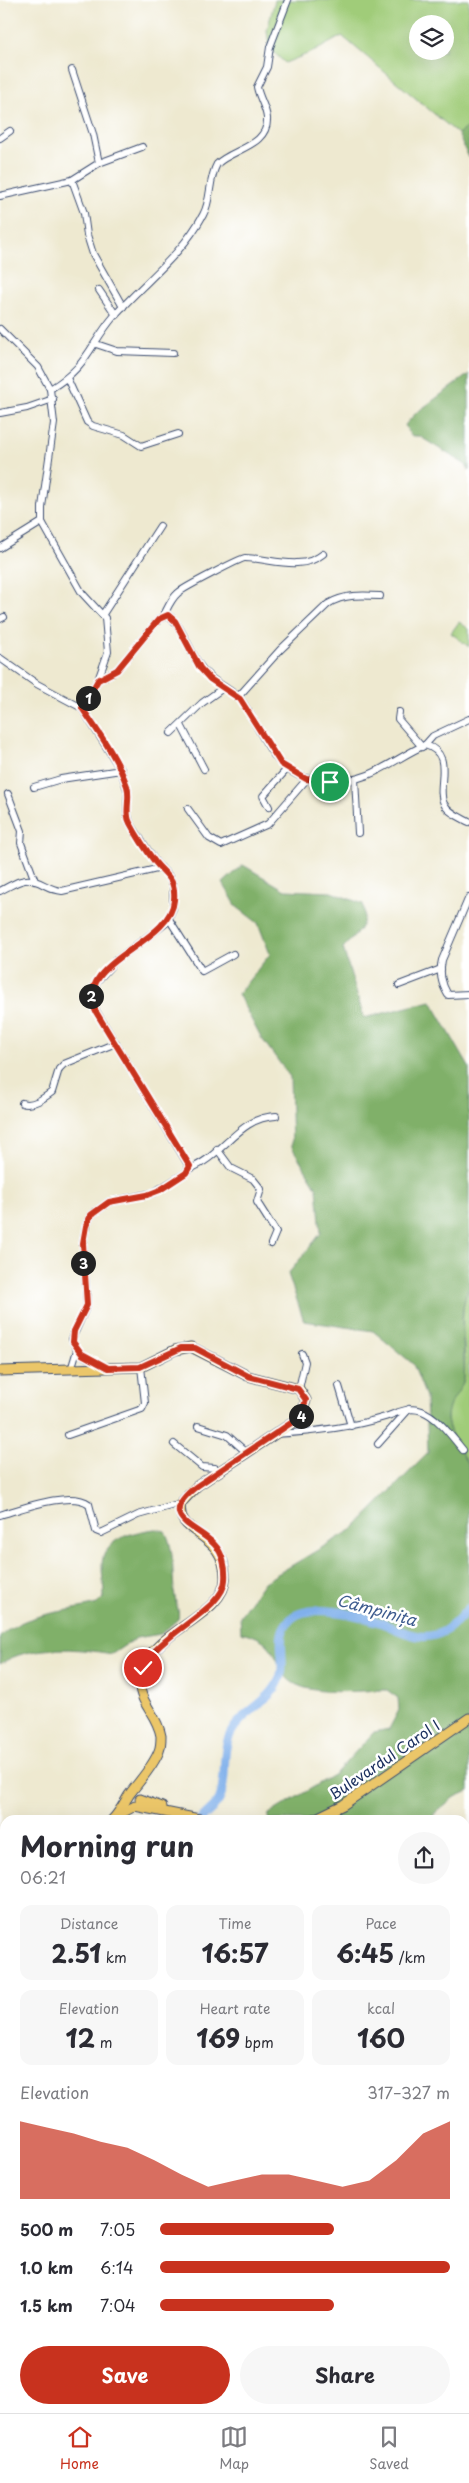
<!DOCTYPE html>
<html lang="en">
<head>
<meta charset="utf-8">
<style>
  :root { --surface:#fff; --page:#f7f7f7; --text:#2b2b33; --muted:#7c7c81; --line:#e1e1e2; --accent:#c8321e }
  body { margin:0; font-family:"Playpen Sans",sans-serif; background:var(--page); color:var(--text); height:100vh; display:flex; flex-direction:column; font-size:19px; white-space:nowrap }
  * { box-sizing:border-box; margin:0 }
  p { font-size:16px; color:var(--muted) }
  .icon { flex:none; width:28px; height:28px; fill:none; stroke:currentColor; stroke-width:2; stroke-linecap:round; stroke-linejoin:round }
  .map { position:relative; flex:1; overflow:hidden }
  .sheet { position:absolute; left:0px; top:1815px; width:470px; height:599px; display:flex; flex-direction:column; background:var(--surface); border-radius:15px 15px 0 0; box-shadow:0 5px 20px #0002 }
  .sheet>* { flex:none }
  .controls { position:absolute; left:409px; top:15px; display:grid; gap:10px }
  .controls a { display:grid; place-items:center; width:45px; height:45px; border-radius:50%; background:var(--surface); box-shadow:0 5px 20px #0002; font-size:25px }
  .pin { position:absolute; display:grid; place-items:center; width:42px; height:42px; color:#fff; margin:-21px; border:2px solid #fff; border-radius:50%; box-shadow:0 1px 5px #0007 }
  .km { position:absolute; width:25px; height:25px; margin:-12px; border-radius:50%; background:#222; color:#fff; font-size:14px; line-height:25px; text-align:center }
  .round { display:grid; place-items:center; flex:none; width:52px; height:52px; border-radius:26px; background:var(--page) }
  .head { display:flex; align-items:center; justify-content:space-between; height:85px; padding:0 20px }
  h1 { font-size:28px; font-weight:700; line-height:38px }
  .stats { display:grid; grid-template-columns:repeat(3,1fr); gap:8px; height:85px; padding:5px 20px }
  .stats div { display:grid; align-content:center; border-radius:12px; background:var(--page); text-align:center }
  .stats b { font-size:25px; font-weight:700 }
  .stats small { font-size:14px; font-weight:400 }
  .stats p { font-size:14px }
  .chart { height:140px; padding:10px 20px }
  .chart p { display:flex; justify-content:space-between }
  .chart svg { width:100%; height:90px; margin-top:5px; fill:var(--accent); opacity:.7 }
  .cta { display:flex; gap:10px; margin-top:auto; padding:10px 20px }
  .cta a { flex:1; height:58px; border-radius:30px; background:var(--accent); color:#fff; font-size:20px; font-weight:700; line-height:58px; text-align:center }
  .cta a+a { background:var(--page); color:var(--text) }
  ul { padding:0 20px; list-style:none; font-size:16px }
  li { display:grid; grid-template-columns:80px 60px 1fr; align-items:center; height:38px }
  li i { height:12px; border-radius:6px; background:var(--accent) }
  .tabs { display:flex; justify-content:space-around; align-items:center; height:70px; border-top:1px solid var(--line); background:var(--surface); font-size:14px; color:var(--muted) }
  .tabs a { display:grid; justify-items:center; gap:2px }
  .tabs .on { color:var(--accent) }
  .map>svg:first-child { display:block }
</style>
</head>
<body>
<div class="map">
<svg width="469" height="2413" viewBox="0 0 469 2413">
  <rect width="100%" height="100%" fill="#fff"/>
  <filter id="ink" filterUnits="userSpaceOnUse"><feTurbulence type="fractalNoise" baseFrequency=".02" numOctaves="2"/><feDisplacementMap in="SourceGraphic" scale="10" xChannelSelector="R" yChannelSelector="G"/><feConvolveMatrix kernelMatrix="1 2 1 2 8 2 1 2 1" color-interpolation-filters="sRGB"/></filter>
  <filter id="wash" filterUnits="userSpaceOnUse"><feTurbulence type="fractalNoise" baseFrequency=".0096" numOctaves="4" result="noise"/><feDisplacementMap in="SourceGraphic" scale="20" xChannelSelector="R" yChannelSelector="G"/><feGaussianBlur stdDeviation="1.12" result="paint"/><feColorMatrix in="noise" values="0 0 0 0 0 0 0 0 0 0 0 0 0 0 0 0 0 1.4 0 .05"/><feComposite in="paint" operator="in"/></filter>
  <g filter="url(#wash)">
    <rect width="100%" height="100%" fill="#eee9d0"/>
    <g fill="#a0cc79" stroke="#5e7e6c" fill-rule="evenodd">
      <path d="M275,0H469V126L458,134L342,36L315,51L285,63L269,48L267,30ZM418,24H445V51H418Z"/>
      <path d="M459,622L469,629V647L451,633Z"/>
      <path d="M469,1288V1466C462,1454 447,1431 447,1417C446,1402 461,1392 464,1379C468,1349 456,1315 469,1288Z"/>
      <path d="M469,1938V2140L465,2135V1943Z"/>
    </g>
    <g fill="#80b069" stroke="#4e7064">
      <path d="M469,126V158L458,134Z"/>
      <path d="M469,374V470L466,465L419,436H411L405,425L416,413Z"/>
      <path d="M243,865L285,890L331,892L363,904C368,926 357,933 343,948L364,1018L431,1001L469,1067V1288C456,1314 466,1349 464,1378C462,1391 448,1401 447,1416C446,1432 464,1454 469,1469V1791L453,1798L434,1814L433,1820H268L269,1814L335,1774L374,1732L389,1729L399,1710L398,1698L387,1690C361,1690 308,1698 288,1679C285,1676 283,1670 280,1666C270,1644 265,1638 241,1632L240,1616L264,1582L353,1529L428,1453L426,1397L413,1364L373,1331L304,1321L288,1274L321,1233L317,1188L292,1147L290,1077L260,1036L238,994L270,954L258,923L237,907L223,883Z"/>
      <path d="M155,1529L165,1531C176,1552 171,1574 175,1597C176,1606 180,1610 178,1619L161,1634L136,1638L112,1654C78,1648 30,1644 0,1664V1637C25,1612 65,1613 97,1604L104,1597C104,1586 102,1576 102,1566C102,1538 134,1532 155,1529Z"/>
      <path d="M469,1867V1938L465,1943V1869Z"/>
      <path d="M465,2135L469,2140V2413H419L417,2409H465Z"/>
    </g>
    <g fill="#80b0eb" stroke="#4e70a4">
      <path d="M0,2038L5,2039V2098L0,2096Z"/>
      <path d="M360,2409H417L419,2413H362Z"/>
    </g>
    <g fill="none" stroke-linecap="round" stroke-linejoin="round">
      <path stroke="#80b0eb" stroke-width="9" d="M201,1820C206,1812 217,1807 220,1798C228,1777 220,1751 232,1731C245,1709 274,1701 281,1675C286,1655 273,1633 292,1618C309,1603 355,1614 376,1621C393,1626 411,1639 430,1636C447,1634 458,1620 469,1608"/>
    </g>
  </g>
  <g filter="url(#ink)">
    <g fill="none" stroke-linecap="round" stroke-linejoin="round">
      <g stroke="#3b4b6f" stroke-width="8">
        <g id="minor">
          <path d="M72,70L93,134L99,163"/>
          <path d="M0,138L10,131"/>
          <path d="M72,180L84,213L87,235L93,254L123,307"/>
          <path d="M0,196L72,180L99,163L142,147"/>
          <path d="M99,290L116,315"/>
          <path d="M0,329L38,367L50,389L54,423L42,507V522L82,593L105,618L108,652L98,680"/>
          <path d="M96,344L117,351L173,353"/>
          <path d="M67,378L87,422L93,426L124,435L141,446L178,434"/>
          <path d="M50,389C89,366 89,345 115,315C145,281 181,256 203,215C212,199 208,180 217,164C232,149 269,146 267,118C266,107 259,98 257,87L267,67L270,47L288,0"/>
          <path d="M0,413L27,408L53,399"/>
          <path d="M0,548L42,522"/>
          <path d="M103,614L160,526"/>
          <path d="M164,615C168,607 171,599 178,593C183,588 241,558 245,558C269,558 301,572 323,554"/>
          <path d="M0,619L4,617"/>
          <path d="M0,658L37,684L82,708L121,770L128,792L127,811L130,823L156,863L168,875L173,885V908L166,923L115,961L97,981L91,995L96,1011L189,1166L186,1173L153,1193L109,1202L91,1215L86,1226L83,1243L87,1305L72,1339C77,1355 91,1360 105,1367"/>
          <path d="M238,697L280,650L328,604C344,594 362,595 380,596"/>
          <path d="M82,708L98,680L117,670L159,619L168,615C180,622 191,654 200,666C211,683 232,688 241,700C253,717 262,738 274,755C295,785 336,787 368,775C388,767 406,753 425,745"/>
          <path d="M399,712L398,719L422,747"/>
          <path d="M181,725L204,769"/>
          <path d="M171,733L202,703L223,688"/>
          <path d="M425,745C456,754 435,786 444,804C449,813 460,817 469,822"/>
          <path d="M425,745L433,736L469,719"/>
          <path d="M355,779L358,833"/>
          <path d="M34,787L61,779L121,770"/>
          <path d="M8,794L22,831L21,843L35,881"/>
          <path d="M269,807L263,796L287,769"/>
          <path d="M188,809L209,838L221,845L268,824L307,779"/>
          <path d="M0,891C10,886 24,876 35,881C45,884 50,890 62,891L161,868"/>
          <path d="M469,897L442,960C439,972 442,985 448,995L469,994"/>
          <path d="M169,919L202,971L233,954"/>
          <path d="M399,985L441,969"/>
          <path d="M22,1103C32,1107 44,1098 52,1092L59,1069L64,1064L116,1043"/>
          <path d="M217,1149L231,1168L253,1179L261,1189L257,1202L276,1232L271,1244"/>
          <path d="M189,1169C223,1157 238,1117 276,1116"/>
          <path d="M71,1370L77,1350"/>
          <path d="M339,1386L351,1426"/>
          <path d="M299,1389L305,1362L302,1354"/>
          <path d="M198,1426L227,1435L246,1452"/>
          <path d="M275,1434C313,1432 349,1428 385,1417C397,1413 409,1406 422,1411C438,1417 452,1437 463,1450"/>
          <path d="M68,1435L142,1409L145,1403L141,1367"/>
          <path d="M174,1444L202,1467L215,1468L218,1472"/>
          <path d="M378,1444L409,1409"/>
          <path d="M0,1515C21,1509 71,1490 89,1504L96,1531L101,1533L138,1515L181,1503"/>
          <path d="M0,2346L5,2341"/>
          <path d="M294,2409L301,2413"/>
          <path d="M14,2413L18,2409"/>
          <path d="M84,2413L88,2409"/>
          <path d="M129,2413L131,2411"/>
        </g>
      </g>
      <g stroke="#3b4b6f" stroke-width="11">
        <g id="major">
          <path d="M0,1371L141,1367L175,1350L191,1347L248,1376L299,1389L306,1400L301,1417L197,1486L181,1503C174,1537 226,1530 225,1579C225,1613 158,1631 144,1665C130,1700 156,1708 161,1736C161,1741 161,1746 159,1751C153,1767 139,1781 129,1795C124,1803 119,1813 112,1820"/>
          <path d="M140,1799L162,1807"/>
          <path d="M118,1815L135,1806L204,1820"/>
          <path d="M312,1820L343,1805L469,1718"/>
        </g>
      </g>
      <g stroke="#3b4b6f" stroke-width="12">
        <g id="highway">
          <path d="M0,1903H5"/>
          <path d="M0,1912L5,1913"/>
          <path d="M0,1920L5,1923"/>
          <path d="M451,2409L454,2413"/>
        </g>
      </g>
      <use href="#minor" stroke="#fff" stroke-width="6"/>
      <use href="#major" stroke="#ebc669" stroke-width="9"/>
      <use href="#highway" stroke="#ebc669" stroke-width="10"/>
    </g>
  </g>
  <g fill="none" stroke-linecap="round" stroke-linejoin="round" filter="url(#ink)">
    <g stroke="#fff" stroke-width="10">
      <path id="route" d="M143,1668C157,1634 224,1610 225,1580C226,1568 223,1553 214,1544C196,1525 155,1518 197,1486L300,1417L306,1400L298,1389L248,1376L195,1348H181L140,1367L108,1368L82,1354L73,1342L74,1331L87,1305L83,1243L86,1226L91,1215L109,1202L147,1195L160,1190L186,1173L190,1166L96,1012C72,961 171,945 174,900C176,878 166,876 155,862C146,850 137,836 130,823C124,812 131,798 127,786C117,757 99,733 82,708L98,680L117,670L159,619L168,615L175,621L200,668L210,679L240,699L281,764L306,779L330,782"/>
    </g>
    <use href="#route" stroke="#c8321e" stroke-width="6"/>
  </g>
  <g text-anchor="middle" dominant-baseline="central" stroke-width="5" stroke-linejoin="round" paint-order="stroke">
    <g font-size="15" fill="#1b2f5e" stroke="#fff">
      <text transform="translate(384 1759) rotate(-34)">Bulevardul Carol I</text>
    </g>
    <g font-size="16" font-style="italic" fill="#3e5c8f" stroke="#fff">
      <text transform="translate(377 1609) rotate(15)">Câmpinița</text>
    </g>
  </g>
</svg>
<div class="controls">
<a><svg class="icon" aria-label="layers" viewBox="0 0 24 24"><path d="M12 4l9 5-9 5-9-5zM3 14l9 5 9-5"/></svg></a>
</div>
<div class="pin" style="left:330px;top:782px;background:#1e9e55"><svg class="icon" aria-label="arrive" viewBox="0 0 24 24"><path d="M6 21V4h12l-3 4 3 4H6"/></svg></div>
<div class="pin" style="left:143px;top:1668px;background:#d93025"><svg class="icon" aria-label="check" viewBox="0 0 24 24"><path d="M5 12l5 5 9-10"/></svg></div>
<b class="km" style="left:88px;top:698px">1</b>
<b class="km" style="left:91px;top:996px">2</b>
<b class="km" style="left:83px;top:1263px">3</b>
<b class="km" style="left:301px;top:1416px">4</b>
<section class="sheet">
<div class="head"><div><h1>Morning run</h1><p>06:21</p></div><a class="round"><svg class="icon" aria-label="share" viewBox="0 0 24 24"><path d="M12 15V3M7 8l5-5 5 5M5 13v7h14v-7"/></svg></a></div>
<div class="stats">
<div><p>Distance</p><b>2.51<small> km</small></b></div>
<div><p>Time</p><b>16:57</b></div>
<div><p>Pace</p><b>6:45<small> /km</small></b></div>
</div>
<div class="stats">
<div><p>Elevation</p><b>12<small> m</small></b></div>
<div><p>Heart rate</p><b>169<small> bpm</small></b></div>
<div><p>kcal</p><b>160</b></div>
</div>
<div class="chart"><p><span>Elevation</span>317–327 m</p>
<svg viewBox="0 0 160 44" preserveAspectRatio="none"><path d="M0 44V6L10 9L20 12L30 16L40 19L50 25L60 32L70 38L80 35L90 32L100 32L110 35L120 38L130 35L140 25L150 12L160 6V44z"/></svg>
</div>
<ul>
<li><b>500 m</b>7:05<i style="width:60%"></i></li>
<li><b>1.0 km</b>6:14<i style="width:100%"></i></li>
<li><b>1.5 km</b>7:04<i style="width:60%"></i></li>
</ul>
<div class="cta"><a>Save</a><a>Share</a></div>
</section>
</div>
<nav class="tabs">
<a class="on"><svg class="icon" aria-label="home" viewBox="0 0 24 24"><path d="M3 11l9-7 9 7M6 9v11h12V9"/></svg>Home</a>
<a><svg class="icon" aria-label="map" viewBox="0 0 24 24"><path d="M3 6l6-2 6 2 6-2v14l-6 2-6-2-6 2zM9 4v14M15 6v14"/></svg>Map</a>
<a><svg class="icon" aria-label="saved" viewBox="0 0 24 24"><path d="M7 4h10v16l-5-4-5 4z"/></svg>Saved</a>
</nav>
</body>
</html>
